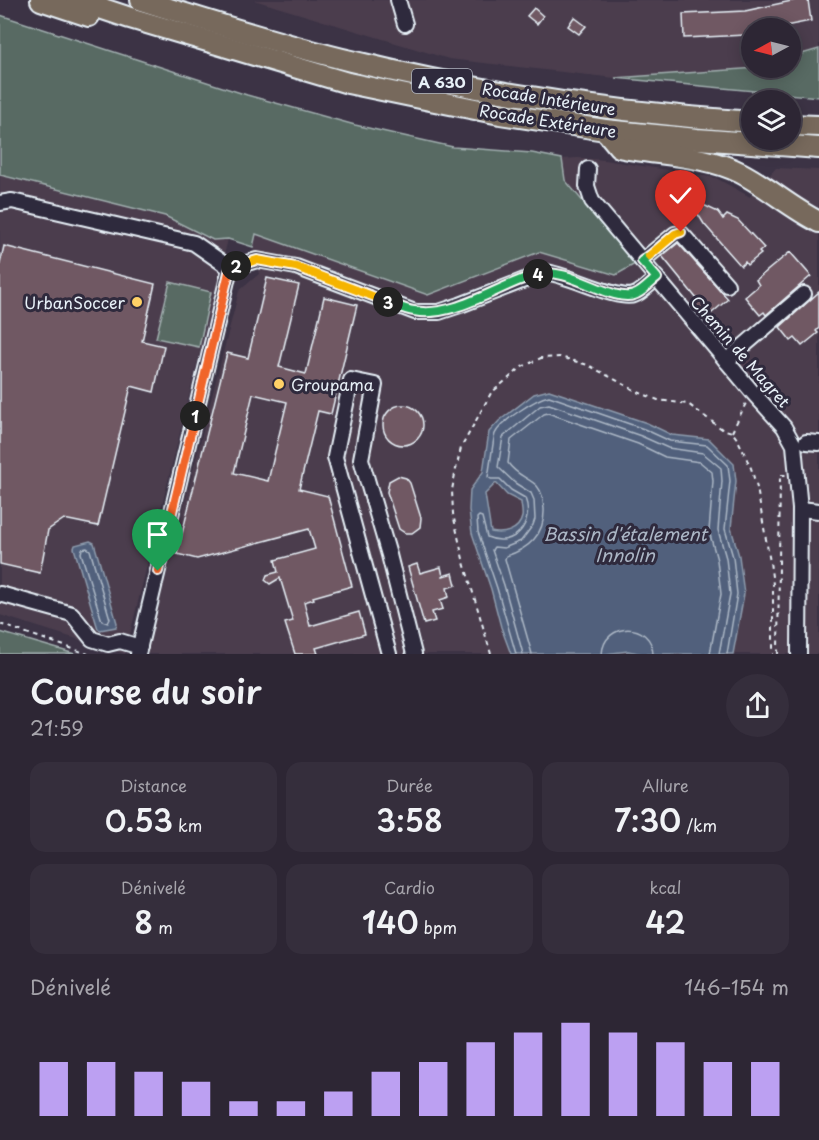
<!DOCTYPE html>
<html lang="fr">
<head>
<meta charset="utf-8">
<style>
  :root { --surface:#2d2634; --page:#352e3c; --text:#f1f3f6; --muted:#a7a5ac; --line:#48434f; --accent:#bca0f2 }
  body { margin:0; font-family:"Playpen Sans",sans-serif; background:var(--page); color:var(--text); height:100vh; display:flex; flex-direction:column; font-size:22px; white-space:nowrap }
  * { box-sizing:border-box; margin:0 }
  p { font-size:20px; color:var(--muted) }
  .icon { flex:none; width:33px; height:33px; fill:none; stroke:currentColor; stroke-width:2; stroke-linecap:round; stroke-linejoin:round }
  .map { position:relative; height:654px; overflow:hidden }
  .details { display:flex; flex-direction:column; background:var(--surface); flex:1 }
  .details>* { flex:none }
  .needle { width:39px; rotate:263deg }
  .controls { position:absolute; left:741px; top:18px; display:grid; gap:12px }
  .controls a { display:grid; place-items:center; width:60px; height:60px; border-radius:50%; background:var(--surface); box-shadow:0 3px 15px #0003,0 0 0 2px var(--line); font-size:30px }
  .pin { position:absolute; display:grid; place-items:center; width:51px; height:51px; color:#fff; margin:-62px -26px; border-radius:50% 50% 50% 0; rotate:-45deg; box-shadow:0 0 6px #0007 }
  .pin .icon { rotate:45deg }
  .km { position:absolute; width:30px; height:30px; margin:-15px; border-radius:50%; background:#222; color:#fff; font-size:16px; line-height:30px; text-align:center }
  .round { display:grid; place-items:center; flex:none; width:63px; height:63px; border-radius:32px; background:var(--page) }
  .summary { display:flex; align-items:center; justify-content:space-between; height:102px; padding:0 30px }
  h1 { font-size:33px; font-weight:600; line-height:45px }
  .metrics { display:grid; grid-template-columns:repeat(3,1fr); gap:9px; height:102px; padding:6px 30px }
  .metrics div { display:grid; align-content:center; border-radius:15px; background:var(--page); text-align:center }
  .metrics b { font-size:30px; font-weight:600 }
  .metrics small { font-size:16px; font-weight:400 }
  .metrics p { font-size:16px }
  .chart { height:168px; padding:12px 30px }
  .chart p { display:flex; justify-content:space-between }
  .chart svg { width:100%; height:108px; margin-top:6px; stroke:var(--accent); stroke-width:6 }
  .map>svg:first-child { display:block }
</style>
</head>
<body>
<div class="map">
<svg width="819" height="654" viewBox="0 0 819 654">
  <rect width="100%" height="100%" fill="#3c3345"/>
  <filter id="ink" filterUnits="userSpaceOnUse"><feTurbulence type="fractalNoise" baseFrequency=".0167" numOctaves="2"/><feDisplacementMap in="SourceGraphic" scale="12" xChannelSelector="R" yChannelSelector="G"/><feConvolveMatrix kernelMatrix="1 2 1 2 8 2 1 2 1" color-interpolation-filters="sRGB"/></filter>
  <g filter="url(#ink)">
    <g fill="#4c3e4e">
      <path d="M254,0H819V49L791,57L790,28H752V68H757L615,78L449,59Z"/>
      <path d="M578,158L605,160L716,178L750,197L776,168L819,170V654H146L239,291L259,274L253,247L256,234L428,295L539,252L616,275L634,264L565,180L562,159Z"/>
      <path d="M0,175L165,216L213,240L228,239L125,654L0,615Z"/>
    </g>
    <g fill="#586b64" stroke="#a0aeae" stroke-width="1.5">
      <path d="M0,15L247,95L355,125L453,147L532,153L562,159L565,180L635,264L616,275L539,252L428,295L256,234L253,247L228,239L213,240L165,216L0,175Z"/>
      <path d="M819,49V97L615,78L757,68H790L791,57Z"/>
      <path d="M170,282L211,292L199,347L156,338Z"/>
      <path d="M0,632L75,654H0Z"/>
    </g>
    <g fill="#51617b" stroke="#8d9bad" stroke-width="1.5" fill-rule="evenodd">
      <path d="M549,390L647,423L672,435L709,439L734,464L736,481L731,528L739,556L744,594L733,654H643L628,651L605,654H511L501,627L491,589L472,533L469,510L470,490L483,472L489,432L499,421L534,394ZM496,483L507,495L521,502C521,506 523,512 522,517C519,531 503,535 491,532L485,494Z"/>
      <path d="M90,541L94,543L117,623L116,627L100,630L98,629L74,548L75,545Z"/>
    </g>
    <g fill="none" stroke-linecap="round" stroke-linejoin="round">
      <g stroke="#acb7c6" stroke-width="1.5">
        <path d="M87,548L90,550L110,619L108,623L102,621L81,553L82,549Z"/>
        <path d="M516,654L497,588L478,532L477,518L479,516L482,517L487,537C514,549 535,523 525,498L511,490L500,479H491L488,477C490,468 493,440 495,434C501,421 535,399 549,396L644,429L670,441L707,445L728,465L730,481L725,529L733,557L737,594L727,654"/>
        <path d="M523,654L504,585L492,550L494,547L504,548L521,541L533,525L535,519L534,500L531,493L515,483L498,467L503,437L540,406L549,404L641,436L668,448L703,453L721,468L722,481L718,530L726,558L730,594L719,654"/>
        <path d="M532,654L505,559L506,556C529,549 545,534 544,509C543,501 543,493 537,486C528,477 517,476 508,463L511,440L544,414L548,413L638,444L665,457L700,462L712,472L713,481L709,531L717,560L721,594L710,654"/>
        <path d="M602,654C604,621 652,621 653,654"/>
      </g>
    </g>
    <g fill="#705963" stroke="#e8f1f8" stroke-width="1.5" fill-rule="evenodd">
      <path d="M796,0H808L811,21L775,28H752V34L746,35L684,38L683,14L745,11Z"/>
      <path d="M534,8L543,16L537,24L527,16Z"/>
      <path d="M574,17L586,26L579,34L568,26Z"/>
      <path d="M676,196L699,201L697,202L718,212L723,219L727,215L738,220L764,248L759,252L761,254L747,265L745,262L741,266L704,224L693,206L687,210Z"/>
      <path d="M678,243L728,299L705,319L692,303L697,299L662,256Z"/>
      <path d="M4,246L155,284L142,341L164,346L154,392L131,386L98,526L64,519L48,530L40,573L0,564V264Z"/>
      <path d="M790,252L811,276L766,315L764,312L760,315L745,297L759,285L756,280Z"/>
      <path d="M267,278L299,285L279,367L306,374L324,297L357,305L331,414L318,411L299,489L328,496L352,586L313,597L314,599L304,602L310,626L359,612L365,634L316,648L318,654H295L285,623L293,621L280,578L270,584L265,580L267,575L278,572L275,560L315,549L309,529L197,559L177,554L227,353L248,358ZM253,394L287,402L268,481L234,473Z"/>
      <path d="M819,292V328L816,331L818,333L802,346L795,338L791,341L780,327Z"/>
      <circle cx="403" cy="425" r="20"/>
      <path d="M398,476L406,478L410,483L421,518L420,527L412,533H405L399,529L387,492L389,481Z"/>
      <path d="M417,564L420,573L441,567L443,576L453,573L456,585L447,588L449,597L440,600L443,609L432,612L435,621L424,624L408,567Z"/>
    </g>
    <g fill="none" stroke-linecap="round" stroke-linejoin="round">
      <g stroke="#e8f1f8" stroke-width="18">
        <g id="minor">
          <path d="M398,0L405,24"/>
          <path d="M588,169L587,186L592,201L754,394L784,427L794,445L800,509L799,654"/>
          <path d="M0,203L12,201L194,243L230,268"/>
          <path d="M642,261L675,234L681,233L727,285"/>
          <path d="M726,361L804,294"/>
          <path d="M806,442L819,443"/>
          <path d="M800,509L819,511"/>
          <path d="M0,594L72,614L92,639L108,644L120,641L140,647"/>
          <path d="M138,654L230,268L257,260L296,267L415,312H439L460,305L545,272C568,274 617,301 634,295C641,293 650,283 657,278"/>
          <path d="M389,654L335,457L351,380L375,385L361,459L389,555L414,654"/>
        </g>
      </g>
      <g stroke="#e8f1f8" stroke-width="24">
        <g id="highway">
          <path d="M41,0L89,16"/>
          <path d="M76,0L130,18L348,83L430,100L500,114L605,130L697,139L819,148"/>
          <path d="M141,0C210,22 280,44 351,61C482,93 617,113 752,122"/>
          <path d="M790,125L819,126"/>
          <path d="M605,130L619,147C656,155 707,155 741,173C768,187 791,208 819,222"/>
        </g>
      </g>
      <g stroke="#e8f1f8" stroke-width="2" stroke-dasharray="4.5 4.5" stroke-linecap="butt">
        <path d="M732,432L746,403"/>
        <path d="M0,624L88,654"/>
        <path d="M491,654L463,559L453,514L452,490L456,469L461,448L491,393L522,367L541,358L560,357L588,365L638,392L658,400L688,404L722,429L732,432L738,440L751,468L757,488L770,562L773,584V654"/>
        <path d="M778,654L780,475H786"/>
      </g>
      <use href="#minor" stroke="#2f2a3d" stroke-width="14"/>
      <use href="#highway" stroke="#77695c" stroke-width="20"/>
    </g>
  </g>
  <g fill="none" stroke-linecap="round" stroke-linejoin="round" filter="url(#ink)">
    <g stroke="#fff" stroke-width="12">
      <path id="split-1" d="M158,571L195,416"/>
    </g>
    <g stroke="#fff" stroke-width="12">
      <path id="split-2" d="M195,416L230,268L236,266"/>
    </g>
    <g stroke="#fff" stroke-width="12">
      <path id="split-3" d="M236,266L257,260L296,267L388,302"/>
    </g>
    <g stroke="#fff" stroke-width="12">
      <path id="split-4" d="M388,302C396,305 405,310 414,311C454,319 500,284 538,274"/>
    </g>
    <g stroke="#fff" stroke-width="12">
      <path id="split-5" d="M538,274C568,266 612,303 634,295C642,293 650,283 657,278L642,261L649,256"/>
    </g>
    <g stroke="#fff" stroke-width="12">
      <path id="split-6" d="M649,256L675,234L681,232"/>
    </g>
    <use href="#split-1" stroke="#f0652b" stroke-width="8"/>
    <use href="#split-2" stroke="#f0652b" stroke-width="8"/>
    <use href="#split-3" stroke="#f5b400" stroke-width="8"/>
    <use href="#split-4" stroke="#22a559" stroke-width="8"/>
    <use href="#split-5" stroke="#22a559" stroke-width="8"/>
    <use href="#split-6" stroke="#f5b400" stroke-width="8"/>
  </g>
  <g fill="#ffd166" stroke="#2f2a3d" stroke-width="2">
    <circle cx="137" cy="302" r="6"/>
    <circle cx="279" cy="384" r="6"/>
  </g>
  <g text-anchor="middle" dominant-baseline="central" stroke-width="6" stroke-linejoin="round" paint-order="stroke">
    <rect fill="#2f2a3d" stroke="#b0b5c0" stroke-width="1.5" x="412" y="69" width="60" height="24" rx="4.5"/>
    <g font-size="15" font-weight="bold" fill="#e8f1f8">
      <text x="442" y="81">A 630</text>
    </g>
    <g font-size="16" fill="#e8f1f8" stroke="#2f2a3d">
      <text transform="translate(549 98) rotate(9)">Rocade Intérieure</text>
      <text transform="translate(548 120) rotate(9)">Rocade Extérieure</text>
      <text transform="translate(741 351) rotate(49)">Chemin de Magret</text>
    </g>
    <g font-size="16" fill="#e8f1f8" stroke="#2f2a3d" text-anchor="end">
      <text x="125" y="302">UrbanSoccer</text>
      <text x="291" y="384" text-anchor="start">Groupama</text>
    </g>
    <g font-size="18" font-style="italic" fill="#acb7c6" stroke="#2f2a3d">
      <text x="625" y="533">Bassin d'étalement<tspan x="625" dy="21">Innolin</tspan></text>
    </g>
  </g>
</svg>
<div class="controls">
<a><svg class="needle" viewBox="-14 -14 28 28"><path d="M0-13l5 13h-10z" fill="#e53935"/><path d="M0 13l5-13h-10z" fill="#a7a5ac"/></svg></a>
<a><svg class="icon" aria-label="layers" viewBox="0 0 24 24"><path d="M12 4l9 5-9 5-9-5zM3 14l9 5 9-5"/></svg></a>
</div>
<div class="pin" style="left:158px;top:571px;background:#1e9e55"><svg class="icon" aria-label="arrive" viewBox="0 0 24 24"><path d="M6 21V4h12l-3 4 3 4H6"/></svg></div>
<div class="pin" style="left:681px;top:232px;background:#d93025"><svg class="icon" aria-label="check" viewBox="0 0 24 24"><path d="M5 12l5 5 9-10"/></svg></div>
<b class="km" style="left:195px;top:416px">1</b>
<b class="km" style="left:236px;top:266px">2</b>
<b class="km" style="left:388px;top:302px">3</b>
<b class="km" style="left:538px;top:274px">4</b>
</div>
<section class="details">
<div class="summary"><div><h1>Course du soir</h1><p>21:59</p></div><a class="round"><svg class="icon" aria-label="share" viewBox="0 0 24 24"><path d="M12 15V3M7 8l5-5 5 5M5 13v7h14v-7"/></svg></a></div>
<div class="metrics">
<div><p>Distance</p><b>0.53<small> km</small></b></div>
<div><p>Durée</p><b>3:58</b></div>
<div><p>Allure</p><b>7:30<small> /km</small></b></div>
</div>
<div class="metrics">
<div><p>Dénivelé</p><b>8<small> m</small></b></div>
<div><p>Cardio</p><b>140<small> bpm</small></b></div>
<div><p>kcal</p><b>42</b></div>
</div>
<div class="chart"><p><span>Dénivelé</span>146–154 m</p>
<svg viewBox="0 0 160 44" preserveAspectRatio="none"><path d="M5 44V22M15 44V22M25 44V26M35 44V30M45 44V38M55 44V38M65 44V34M75 44V26M85 44V22M95 44V14M105 44V10M115 44V6M125 44V10M135 44V14M145 44V22M155 44V22"/></svg>
</div>
</section>
</body>
</html>
